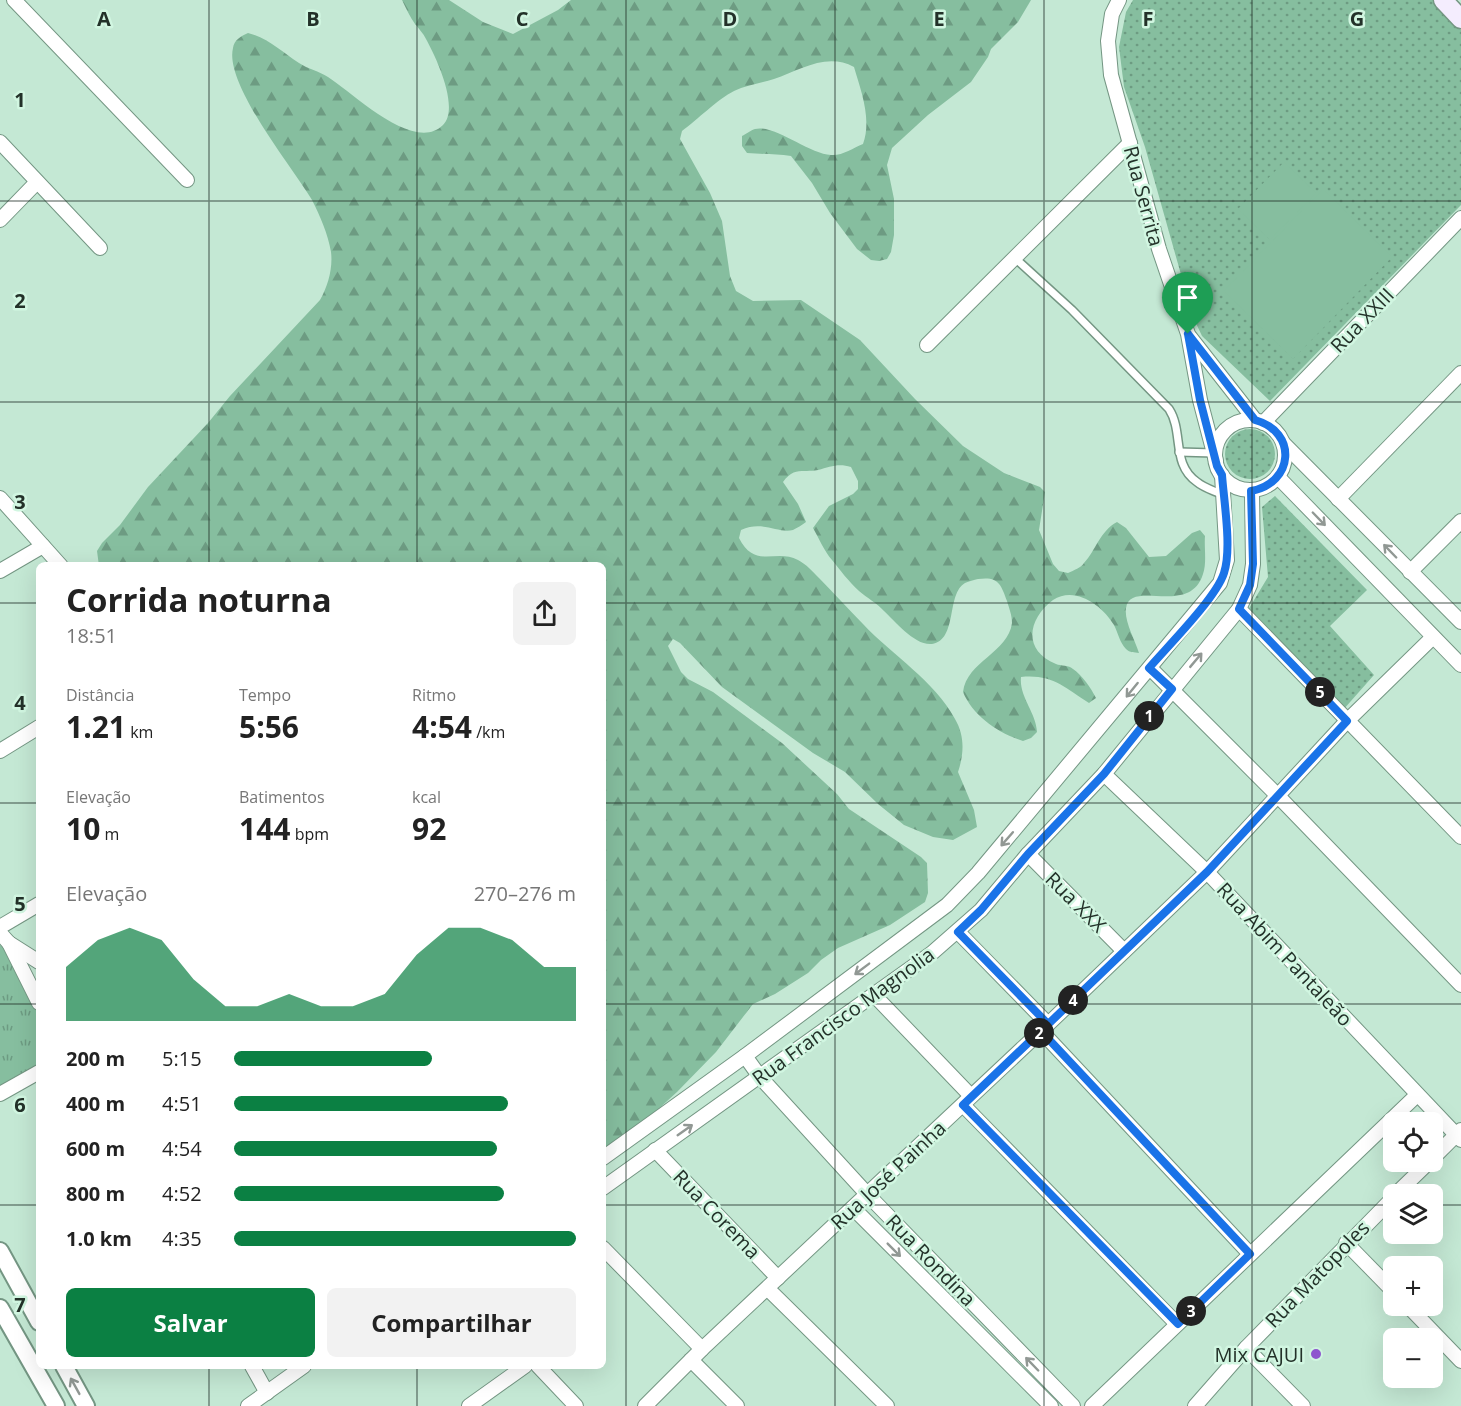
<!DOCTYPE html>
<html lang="pt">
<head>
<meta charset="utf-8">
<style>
  :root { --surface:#fff; --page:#f2f2f2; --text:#222; --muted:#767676; --accent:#0b8043 }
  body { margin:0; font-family:"Open Sans",sans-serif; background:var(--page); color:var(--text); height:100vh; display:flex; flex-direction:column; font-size:22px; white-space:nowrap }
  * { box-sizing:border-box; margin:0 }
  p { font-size:20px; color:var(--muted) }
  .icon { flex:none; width:33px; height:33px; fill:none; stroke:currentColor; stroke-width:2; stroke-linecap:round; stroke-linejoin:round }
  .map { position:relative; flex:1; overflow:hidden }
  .drawer { position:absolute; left:36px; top:562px; width:570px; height:807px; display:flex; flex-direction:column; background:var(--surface); border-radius:9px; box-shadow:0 6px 24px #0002 }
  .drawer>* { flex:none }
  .fabs { position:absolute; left:1383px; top:1112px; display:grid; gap:12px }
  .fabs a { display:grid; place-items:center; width:60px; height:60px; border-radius:9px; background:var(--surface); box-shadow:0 6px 24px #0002; font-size:30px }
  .pin { position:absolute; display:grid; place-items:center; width:51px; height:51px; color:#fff; margin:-62px -26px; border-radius:50% 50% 50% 0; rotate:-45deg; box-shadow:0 0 6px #0007 }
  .pin .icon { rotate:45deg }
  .km { position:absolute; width:30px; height:30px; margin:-15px; border-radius:50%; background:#222; color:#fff; font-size:16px; line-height:30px; text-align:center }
  .round { display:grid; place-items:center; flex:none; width:63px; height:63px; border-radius:9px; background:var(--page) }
  .summary { display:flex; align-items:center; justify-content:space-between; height:102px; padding:0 30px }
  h1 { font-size:33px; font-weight:700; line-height:45px }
  .figures { display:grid; grid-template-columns:repeat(3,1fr); gap:9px; height:102px; padding:6px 30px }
  .figures div { display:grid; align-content:center }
  .figures b { font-size:30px; font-weight:700 }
  .figures small { font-size:16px; font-weight:400 }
  .figures p { font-size:16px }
  .chart { height:168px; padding:12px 30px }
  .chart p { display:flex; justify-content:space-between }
  .chart svg { width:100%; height:108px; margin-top:6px; fill:var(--accent); opacity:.7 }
  .cta { display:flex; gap:12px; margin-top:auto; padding:12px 30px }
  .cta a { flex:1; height:69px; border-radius:9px; background:var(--accent); color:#fff; font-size:24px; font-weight:700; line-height:69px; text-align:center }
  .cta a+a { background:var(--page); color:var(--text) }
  ul { padding:0 30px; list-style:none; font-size:20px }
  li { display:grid; grid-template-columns:96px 72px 1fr; align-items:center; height:45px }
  li i { height:15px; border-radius:8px; background:var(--accent) }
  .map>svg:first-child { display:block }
</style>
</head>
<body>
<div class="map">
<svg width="1461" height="1406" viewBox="0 0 1461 1406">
  <defs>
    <pattern id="grass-tufts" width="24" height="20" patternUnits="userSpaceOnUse" patternTransform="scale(1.5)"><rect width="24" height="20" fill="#86be9f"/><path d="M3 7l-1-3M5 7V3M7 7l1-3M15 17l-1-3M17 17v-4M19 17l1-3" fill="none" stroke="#6d9b82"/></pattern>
    <pattern id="forest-firs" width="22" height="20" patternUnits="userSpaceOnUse" patternTransform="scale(1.5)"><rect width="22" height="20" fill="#86be9f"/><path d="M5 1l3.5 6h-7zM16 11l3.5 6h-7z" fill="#6d9b82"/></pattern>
    <pattern id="park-dots" width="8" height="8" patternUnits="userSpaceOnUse" patternTransform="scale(1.5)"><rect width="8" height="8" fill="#86be9f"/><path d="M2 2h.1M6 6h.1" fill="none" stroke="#6d9b82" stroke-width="1.8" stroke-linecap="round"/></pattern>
  </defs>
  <rect width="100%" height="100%" fill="#c4e8d4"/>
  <path fill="url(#grass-tufts)" d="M0,945L11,955L39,1011V1065L0,1088Z"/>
  <path fill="url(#forest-firs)" d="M402,0H449L483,22L513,34L558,10L571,0H1031L1018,22L991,49L988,57L971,82L928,115L892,148L887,165L894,199V235L891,252L887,259L879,261L871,260L857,249L830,213L812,183L791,156C776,154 762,154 747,153L742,146V136C746,134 751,130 755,129C774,124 809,154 831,155C842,156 853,148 863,144C872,119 861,91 854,67C827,52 800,70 774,79C761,83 746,85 734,91C718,99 697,120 682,131L680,139L710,193L722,221L730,276L736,291L753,301L801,300L860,340L915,399L963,446L1004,473L1040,487L1045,492L1039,530L1053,564L1059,571L1068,573C1074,570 1081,568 1084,563C1096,550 1100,531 1117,522L1126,528L1149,557L1166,556L1192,533L1200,530L1205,536C1204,547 1207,563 1203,574C1190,617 1130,579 1126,608C1124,621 1135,640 1139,653C1134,652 1130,653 1126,649C1120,643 1118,633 1114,625C1103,606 1075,585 1053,600C1028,619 1022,650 1056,664C1061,666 1069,665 1073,669C1082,675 1091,688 1096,698L1089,703C1064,687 1052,674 1021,677C1019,697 1036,712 1037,732L1031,738L1023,741C998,733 973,716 963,692C967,661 1008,653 1012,623C1012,615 1009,608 1007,601C1001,584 998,576 978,579C974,580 969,581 965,583C946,594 958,640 932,644C915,646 895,621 884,611C877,603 867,598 859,591C849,582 840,570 832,560C824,551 819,538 813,528L829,506L853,494L858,489V481L851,467C838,463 830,467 818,470C803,473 794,466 783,482L798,504L806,522C802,525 797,528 793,530C778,534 763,520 741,530L739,538C755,570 776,548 798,560C806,564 813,572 819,578C834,593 848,609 863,624C893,656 934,680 955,719C965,736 964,754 958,772L974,810L977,827L953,840L933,837L904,825L878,804L845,772L813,753L722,687L680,643L673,639L668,646L681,672L688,679L713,692L782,743L837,794L849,809L921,857L927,863L928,893L925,902L890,925L838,948L821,960L808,973L775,994L753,1004L716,1052L677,1092L643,1123L603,1152V566H99L97,551L102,543L120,525L148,487L208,423L230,396L320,300C328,286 333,268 331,252C328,234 320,216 312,200C293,168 224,84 233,48C234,40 241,36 248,33C268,38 282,52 299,63C308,69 319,71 328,77C352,92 414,154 443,125C460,108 436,57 426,39C423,33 419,29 415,24C410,17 406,8 402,0Z"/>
  <g fill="url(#park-dots)">
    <path d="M1133,0H1433L1461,30V205L1270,401L1202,336L1193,317L1145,147L1124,87L1119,47L1126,12Z"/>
    <circle cx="1250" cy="454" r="25"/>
    <path d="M1275,496L1367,590L1330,626L1374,675L1343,710L1248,610L1268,577L1262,507Z"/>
  </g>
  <g fill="#86be9f">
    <path d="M1284,162L1316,193L1270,240L1238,209Z"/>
    <path d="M1323,189L1392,257L1293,359L1224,291Z"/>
  </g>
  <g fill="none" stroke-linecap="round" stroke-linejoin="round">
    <g stroke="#749683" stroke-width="10">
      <g id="service">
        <path d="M1015,258L1072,310L1169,409C1184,432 1171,464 1197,482C1204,488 1215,491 1223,495"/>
        <path d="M1179,452L1214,453"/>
      </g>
    </g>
    <g stroke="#749683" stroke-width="16">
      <g id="minor">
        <path d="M14,0L187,180"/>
        <path d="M1119,0L1112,14L1108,41L1111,75L1159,249L1188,334L1200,400L1216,461"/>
        <path d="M0,142L100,248"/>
        <path d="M0,220L37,182"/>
        <path d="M1190,337L1255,420"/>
        <path d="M927,345L1130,143"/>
        <circle cx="1250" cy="455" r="35"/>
        <path d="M1263,423L1461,218"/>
        <path d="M1284,444L1461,622"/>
        <path d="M1278,477L1461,665"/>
        <path d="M0,498L61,566"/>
        <path d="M1338,499L1461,373"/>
        <path d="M0,571L43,546"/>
        <path d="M1410,572L1461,521"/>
        <path d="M1239,609L1461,837"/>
        <path d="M1150,668L1278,796L1461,985"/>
        <path d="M0,751L39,727"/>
        <path d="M1104,774L1207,872L1461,1140"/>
        <path d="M1028,854L1124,951"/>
        <path d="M0,927L39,904"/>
        <path d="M958,932L1048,1024"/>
        <path d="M0,933L9,943L39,962"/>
        <path d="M9,943L39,1003"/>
        <path d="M874,995L971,1096"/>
        <path d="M1041,1031L1250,1254"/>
        <path d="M745,1056L760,1077L867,1194L1073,1406"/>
        <path d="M0,1094L39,1072"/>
        <path d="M963,1105L1177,1324"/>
        <path d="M655,1150L778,1278"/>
        <path d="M603,1158L745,1056L947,905L978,873L1220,583L1227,560L1222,475"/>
        <path d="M1432,1159L1461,1130"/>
        <path d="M603,1188L932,953L981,910L1028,854L1104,774L1239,609L1250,585L1253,564L1252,491"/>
        <path d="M1396,1194L1430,1161"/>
        <path d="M853,1208L1051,1406"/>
        <path d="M1346,1243L1394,1292"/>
        <path d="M603,1248L702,1349"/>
        <path d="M768,1289L887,1406"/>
        <path d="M1407,1305L1461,1361"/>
        <path d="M1246,1348L1303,1406"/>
        <path d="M691,1360L737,1406"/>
        <path d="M252,1366L267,1393"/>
        <path d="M538,1366L576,1406"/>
        <path d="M248,1406L304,1366"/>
        <path d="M469,1406L525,1366"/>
        <path d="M645,1406L702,1349L1041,1031L1207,872L1347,721L1433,637"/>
        <path d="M1092,1406L1417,1095"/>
        <path d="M1195,1406L1246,1348L1394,1197"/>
      </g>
    </g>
    <g stroke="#749683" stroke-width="20">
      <g id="tertiary">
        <path d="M0,1251L39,1322"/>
        <path d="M0,1308L56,1406"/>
        <path d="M64,1366L86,1406"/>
      </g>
    </g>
    <g stroke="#749683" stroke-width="21">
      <path id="secondary" d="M1443,0L1461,19"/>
    </g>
    <use href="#service" stroke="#fff" stroke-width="7"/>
    <use href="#minor" stroke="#fff" stroke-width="14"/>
    <use href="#tertiary" stroke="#fff" stroke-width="16"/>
    <use href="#secondary" stroke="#f4edfe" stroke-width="18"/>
  </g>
  <defs><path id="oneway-shaft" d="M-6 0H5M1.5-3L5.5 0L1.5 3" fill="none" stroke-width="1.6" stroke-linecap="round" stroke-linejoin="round" transform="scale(1.5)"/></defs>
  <g stroke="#919894">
    <use href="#oneway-shaft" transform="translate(1319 519) rotate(46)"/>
    <use href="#oneway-shaft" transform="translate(1390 551) rotate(-134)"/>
    <use href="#oneway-shaft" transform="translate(1196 660) rotate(-50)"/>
    <use href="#oneway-shaft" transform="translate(1132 690) rotate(129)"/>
    <use href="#oneway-shaft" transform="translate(1007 839) rotate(131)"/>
    <use href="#oneway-shaft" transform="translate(862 969) rotate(143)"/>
    <use href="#oneway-shaft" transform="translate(685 1130) rotate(-35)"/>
    <use href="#oneway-shaft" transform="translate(894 1250) rotate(45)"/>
    <use href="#oneway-shaft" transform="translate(1032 1364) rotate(-134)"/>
    <use href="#oneway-shaft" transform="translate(75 1386) rotate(-119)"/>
  </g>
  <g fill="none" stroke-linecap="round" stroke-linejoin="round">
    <g stroke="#fff" stroke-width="12">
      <path id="route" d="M1188,334L1200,400L1217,466L1222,475C1224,502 1232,549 1224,573C1216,598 1168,646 1149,668L1172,689L1104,774L1028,854L981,910L958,932L1048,1024L963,1105L1178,1324L1250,1254L1041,1031L1207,872L1347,721L1239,609L1250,585L1253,564L1251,491C1294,483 1298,432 1255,420L1188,334"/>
    </g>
    <use href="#route" stroke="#1a73e8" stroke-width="8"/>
  </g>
  <path fill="none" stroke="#233129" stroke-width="1.5" stroke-opacity="0.55" d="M209,0V566M417,0V566M626,0V1406M835,0V1406M1044,0V1406M1252,0V1406M0,201H1461M0,402H1461M0,603H39M603,603H1461M0,803H39M603,803H1461M0,1004H39M603,1004H1461M0,1205H39M603,1205H1394M1432,1205H1461M209,1366V1406M417,1366V1406"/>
  <circle fill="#8e56ce" stroke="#d1f6e1" stroke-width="2" cx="1316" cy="1354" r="6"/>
  <g text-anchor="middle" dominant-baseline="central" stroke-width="5" stroke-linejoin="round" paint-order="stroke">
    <g font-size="20" fill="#233129" stroke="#d1f6e1">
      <text transform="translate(1144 196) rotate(75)">Rua Serrita</text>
      <text transform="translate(1362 320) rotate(-46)">Rua XXIII</text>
      <text transform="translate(1076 902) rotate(45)">Rua XXX</text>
      <text transform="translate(1285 954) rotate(47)">Rua Abim Pantaleão</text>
      <text transform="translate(843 1016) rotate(-36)">Rua Francisco Magnolia</text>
      <text transform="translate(888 1175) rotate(-43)">Rua José Painha</text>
      <text transform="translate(717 1214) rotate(46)">Rua Corema</text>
      <text transform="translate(931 1260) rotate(46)">Rua Rondina</text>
      <text transform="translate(1317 1274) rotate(-46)">Rua Matopoles</text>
    </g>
    <g font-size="20" fill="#233129" stroke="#d1f6e1" text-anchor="end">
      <text x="1304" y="1354">Mix CAJUI</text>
    </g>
  </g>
  <g font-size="20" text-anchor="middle" font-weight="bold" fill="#233129" stroke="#d1f6e1" stroke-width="5" stroke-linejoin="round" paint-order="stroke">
    <text x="104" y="26">A</text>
    <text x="313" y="26">B</text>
    <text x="522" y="26">C</text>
    <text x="730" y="26">D</text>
    <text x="939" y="26">E</text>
    <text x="1148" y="26">F</text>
    <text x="1357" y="26">G</text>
    <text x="20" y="107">1</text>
    <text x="20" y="308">2</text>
    <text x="20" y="509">3</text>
    <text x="20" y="710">4</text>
    <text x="20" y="911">5</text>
    <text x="20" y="1112">6</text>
    <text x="20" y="1312">7</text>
  </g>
</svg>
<div class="fabs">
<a><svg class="icon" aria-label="locate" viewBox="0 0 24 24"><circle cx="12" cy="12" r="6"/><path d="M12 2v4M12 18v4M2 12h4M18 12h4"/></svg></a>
<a><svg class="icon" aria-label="layers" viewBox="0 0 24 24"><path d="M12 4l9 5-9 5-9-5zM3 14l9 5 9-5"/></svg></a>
<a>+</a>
<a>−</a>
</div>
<div class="pin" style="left:1188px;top:334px;background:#1e9e55"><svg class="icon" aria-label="arrive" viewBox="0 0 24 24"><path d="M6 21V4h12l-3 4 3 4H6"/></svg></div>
<b class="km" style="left:1149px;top:716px">1</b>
<b class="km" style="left:1039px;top:1033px">2</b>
<b class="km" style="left:1191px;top:1311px">3</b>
<b class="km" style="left:1073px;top:1000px">4</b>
<b class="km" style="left:1320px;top:692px">5</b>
<section class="drawer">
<div class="summary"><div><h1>Corrida noturna</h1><p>18:51</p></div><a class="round"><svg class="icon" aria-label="share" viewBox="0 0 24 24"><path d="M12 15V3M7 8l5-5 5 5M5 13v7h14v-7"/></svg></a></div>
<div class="figures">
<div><p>Distância</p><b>1.21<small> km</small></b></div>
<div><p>Tempo</p><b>5:56</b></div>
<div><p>Ritmo</p><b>4:54<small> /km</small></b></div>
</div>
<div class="figures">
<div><p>Elevação</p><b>10<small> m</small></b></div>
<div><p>Batimentos</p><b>144<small> bpm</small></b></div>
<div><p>kcal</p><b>92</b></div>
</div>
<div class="chart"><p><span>Elevação</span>270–276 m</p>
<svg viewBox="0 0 160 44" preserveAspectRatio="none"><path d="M0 44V22L10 11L20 6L30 11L40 27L50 38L60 38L70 33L80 38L90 38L100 33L110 17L120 6L130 6L140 11L150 22L160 22V44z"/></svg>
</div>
<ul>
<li><b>200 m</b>5:15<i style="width:58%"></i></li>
<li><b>400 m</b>4:51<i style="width:80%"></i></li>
<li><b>600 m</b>4:54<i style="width:77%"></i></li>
<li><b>800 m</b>4:52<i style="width:79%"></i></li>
<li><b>1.0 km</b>4:35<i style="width:100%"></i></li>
</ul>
<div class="cta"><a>Salvar</a><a>Compartilhar</a></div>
</section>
</div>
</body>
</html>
